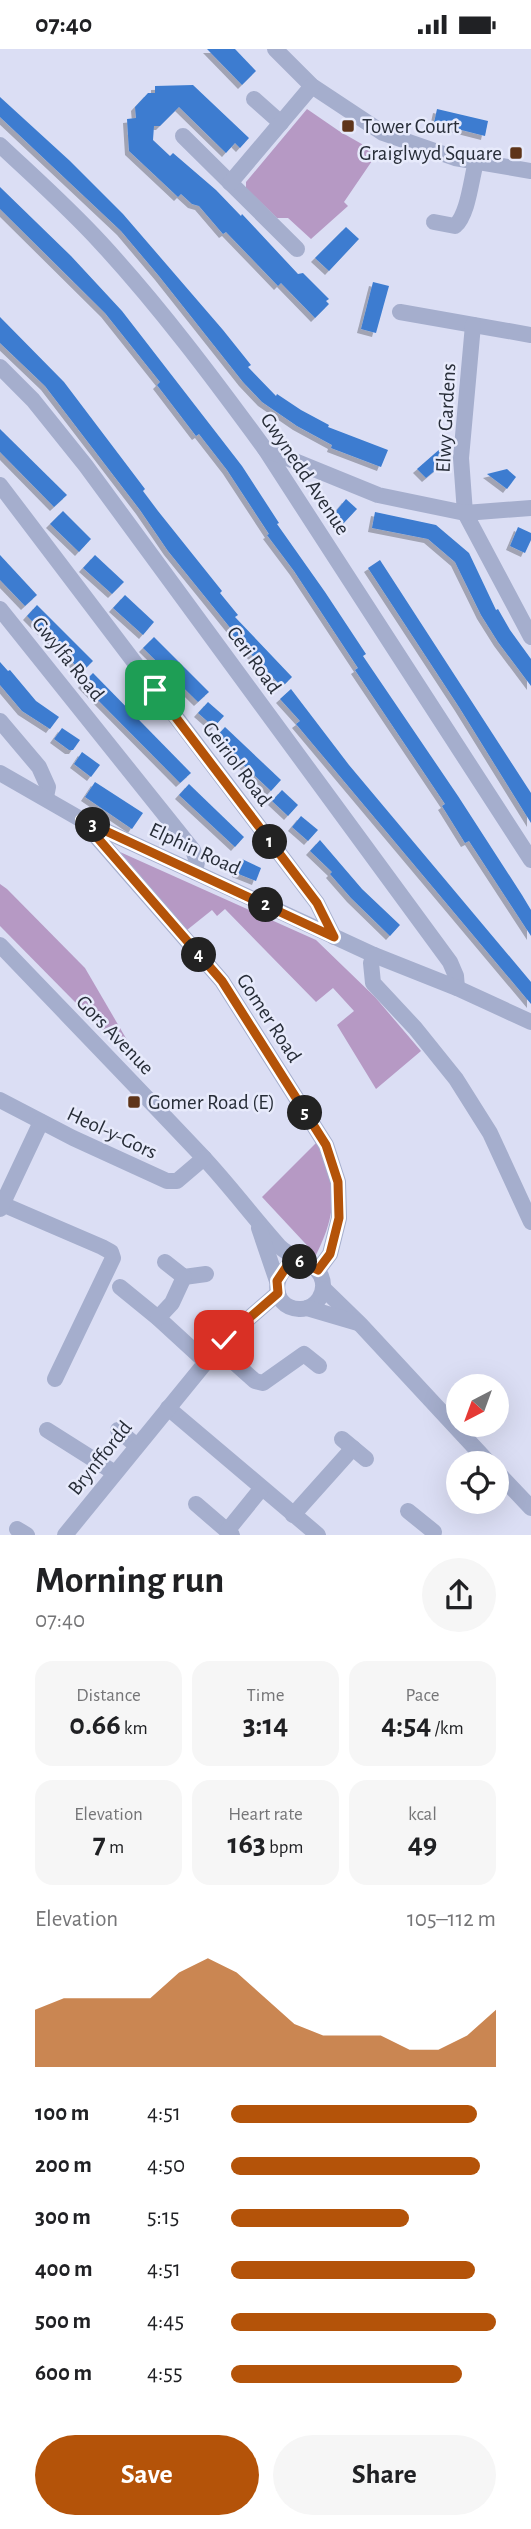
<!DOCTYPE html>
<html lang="en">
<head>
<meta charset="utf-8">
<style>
  :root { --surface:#fff; --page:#f6f6f6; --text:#202124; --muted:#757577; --accent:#b45309 }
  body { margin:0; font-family:"Alegreya Sans",sans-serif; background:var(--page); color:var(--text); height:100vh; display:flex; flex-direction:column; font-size:26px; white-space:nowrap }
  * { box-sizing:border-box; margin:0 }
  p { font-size:23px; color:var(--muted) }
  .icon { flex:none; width:38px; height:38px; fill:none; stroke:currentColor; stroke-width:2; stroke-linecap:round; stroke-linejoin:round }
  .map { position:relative; height:1486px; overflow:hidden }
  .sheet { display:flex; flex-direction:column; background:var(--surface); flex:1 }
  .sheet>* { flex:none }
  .needle { width:46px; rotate:221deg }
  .buttons { position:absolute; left:446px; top:1325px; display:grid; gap:14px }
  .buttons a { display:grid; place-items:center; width:63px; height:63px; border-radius:50%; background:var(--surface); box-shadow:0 7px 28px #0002; font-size:35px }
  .pin { position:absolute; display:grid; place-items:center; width:60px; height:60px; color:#fff; margin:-30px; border-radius:14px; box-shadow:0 4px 10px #0006 }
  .km { position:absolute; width:35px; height:35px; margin:-18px; border-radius:50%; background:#222; color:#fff; font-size:19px; line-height:35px; text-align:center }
  .round { display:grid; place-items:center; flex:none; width:74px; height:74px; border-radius:37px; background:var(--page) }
  .headline { display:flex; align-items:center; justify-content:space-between; height:119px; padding:0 35px }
  h1 { font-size:38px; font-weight:600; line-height:52px }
  .stats { display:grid; grid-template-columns:repeat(3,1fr); gap:10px; height:119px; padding:7px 35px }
  .stats div { display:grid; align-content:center; border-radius:18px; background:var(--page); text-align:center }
  .stats b { font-size:30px; font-weight:600 }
  .stats small { font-size:19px; font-weight:400 }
  .stats p { font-size:19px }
  .chart { height:196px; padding:14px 35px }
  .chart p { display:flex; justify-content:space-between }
  .chart svg { width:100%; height:126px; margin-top:7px; fill:var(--accent); opacity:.7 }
  .action { display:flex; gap:14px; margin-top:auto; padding:14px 35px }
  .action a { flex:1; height:80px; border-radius:42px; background:var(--accent); color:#fff; font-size:28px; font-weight:600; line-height:80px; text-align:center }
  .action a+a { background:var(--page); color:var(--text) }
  ul { padding:0 35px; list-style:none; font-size:23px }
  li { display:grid; grid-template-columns:112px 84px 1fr; align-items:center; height:52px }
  li i { height:18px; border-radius:9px; background:var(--accent) }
  .status { display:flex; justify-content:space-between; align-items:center; height:49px; padding:0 35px; background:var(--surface); direction:ltr }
  .status svg { height:19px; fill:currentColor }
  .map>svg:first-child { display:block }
</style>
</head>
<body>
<div class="status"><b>07:40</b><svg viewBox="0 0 49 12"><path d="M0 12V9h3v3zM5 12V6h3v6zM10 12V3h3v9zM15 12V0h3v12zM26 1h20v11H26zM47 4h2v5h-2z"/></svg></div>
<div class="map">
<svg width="531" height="1486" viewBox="0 0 531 1486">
  <defs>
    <filter id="shadow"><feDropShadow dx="-4" dy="4" stdDeviation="0" flood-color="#0004"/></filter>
  </defs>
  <rect width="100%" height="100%" fill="#dbdef4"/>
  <g fill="#b699c4">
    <path d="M307,60L339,82L374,102V109L344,153L348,157L311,190L288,169H277L246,139V133Z"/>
    <path d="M120,803L316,891L375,948L421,1002L376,1040L337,976L354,962L333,939L316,953L225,860L217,867L212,861L187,881Z"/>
    <path d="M0,835L7,840L85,919L148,1027L0,877Z"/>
    <path d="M318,1092C335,1140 339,1159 316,1206L262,1148Z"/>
  </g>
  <g fill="#3c7cd0" filter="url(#shadow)">
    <path d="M207,0H235L256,22L242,36Z"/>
    <path d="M193,36L249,89L240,99L235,94L226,104L179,58L160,77H154L153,91L170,107L173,104L216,141L241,167L242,165L298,225L303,224L329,250L326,252L329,255L315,269L281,234L278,237L226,183L223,185L199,157L192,155L181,145L178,148L129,102L127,70L136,69L135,58L148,44H155V37Z"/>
    <path d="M0,48L70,112L123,165L223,281L251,316L248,318L276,347L277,345L301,361L329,376L328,378L388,401L381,418L331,399L332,396L297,377L262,353L243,333L159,227L121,182L0,68Z"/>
    <path d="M437,60L488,72L485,87L434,74Z"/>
    <path d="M0,138L71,207L122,262L242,417L279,474L277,475L325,543L366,605L363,607L458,747L522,846L531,861V887L469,792L465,794L442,757L445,755L355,621L358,619L294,522L267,486L269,485L227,421L199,385L196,387L157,336L160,333L105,264L0,160Z"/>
    <path d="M346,178L359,190L329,222L315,209Z"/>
    <path d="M373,233L389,237L376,284L361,280Z"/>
    <path d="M0,268L64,333L145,440L143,442L158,462L222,542L220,544L238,566L235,568L292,628L282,638L230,583L232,581L168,502L140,461L45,337L0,294Z"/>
    <path d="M0,380L67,446L54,458L0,403Z"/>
    <path d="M441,399L450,409L426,429L417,420Z"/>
    <path d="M507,420L516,428L507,440L487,425Z"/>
    <path d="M346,450L357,460L342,476L332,467Z"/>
    <path d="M63,462L91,490L79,503L50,475Z"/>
    <path d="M375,463L436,476L469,504L496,561L498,560L510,581L531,610V637L498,593L481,566L455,513L428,490L372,479Z"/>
    <path d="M518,478L531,484V491L525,504L510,497Z"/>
    <path d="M0,506L37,546L25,557L0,531Z"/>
    <path d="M95,506L124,533L112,545L83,519Z"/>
    <path d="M380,511L531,744V774L459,658L368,519Z"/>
    <path d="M125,546L154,573L143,586L113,559Z"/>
    <path d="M37,556L93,612L82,623L27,567Z"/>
    <path d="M154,588L209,643L198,653L143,599Z"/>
    <path d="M0,613L8,622L10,621L36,652L59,668L50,680L22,662L0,636Z"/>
    <path d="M93,624L191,724L180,734L82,635Z"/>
    <path d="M291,640L349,716L531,933V955L296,675L300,672L280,650Z"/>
    <path d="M208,653L224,667L214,678L198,664Z"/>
    <path d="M225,678L281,731L271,742L215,689Z"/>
    <path d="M62,679L80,691L73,701H69L54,690Z"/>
    <path d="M82,703L100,716L91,728L74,715Z"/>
    <path d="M95,733L143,764L132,780L85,748Z"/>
    <path d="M189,735L244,788L235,798L179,746Z"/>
    <path d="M282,741L298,756L288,767L272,752Z"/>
    <path d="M301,767L318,781L308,792L292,778Z"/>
    <path d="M320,791L362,840L400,876L390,887L351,849L330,825L332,823L310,802Z"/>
    <path d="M242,810L261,819L256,832L236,824Z"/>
  </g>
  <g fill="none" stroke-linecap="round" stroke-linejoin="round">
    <g stroke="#a5aecd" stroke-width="16">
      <path d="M275,0L312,37L383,84L455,109L531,122"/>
      <path d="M254,50L281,74"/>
      <path d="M183,87L297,200"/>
      <path d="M0,96C34,128 69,159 101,194C160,258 213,329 265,400L531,811"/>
      <path d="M230,134L312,37"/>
      <path d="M434,173L455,177C468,166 471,131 476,113"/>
      <path d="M400,263L531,286"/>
      <path d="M473,276L461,409L465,464L531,588"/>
      <path d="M0,318L33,351L86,417L450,913L456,927L457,939"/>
      <path d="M265,400L378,446L465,464L531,459"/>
      <path d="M0,436L317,854L334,888"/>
      <path d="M0,560L193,801L197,813L195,823"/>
      <path d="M0,672L39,718L48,738L46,748"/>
      <path d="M0,724L82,771L374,906L457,939L531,973"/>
      <path d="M86,776L222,932L326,1096L338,1133L339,1169L330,1205L318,1221"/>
      <path d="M0,896C68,967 136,1037 203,1108C230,1137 253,1168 279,1197C291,1210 314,1211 321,1227C328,1243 316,1261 299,1260C269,1259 270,1216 302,1213"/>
      <path d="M374,906L371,914L373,934L415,979L456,1030L490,1084L531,1173"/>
      <path d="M0,1051L73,1089L167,1132H177L204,1109"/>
      <path d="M2,1155L102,1198L111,1203L113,1209L55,1330"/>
      <path d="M0,1160L41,1073"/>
      <path d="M259,1179L277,1232"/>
      <path d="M165,1213L184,1228L206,1225"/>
      <path d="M120,1238L158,1269L206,1313"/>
      <path d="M324,1240L360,1275L489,1414"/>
      <path d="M307,1259L358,1274"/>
      <path d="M158,1269L172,1254L184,1228"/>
      <path d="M218,1299L255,1332L263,1334L304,1305L319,1317"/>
      <path d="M168,1359L318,1486"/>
      <path d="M47,1381L115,1424"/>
      <path d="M118,1381L137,1397"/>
      <path d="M342,1390L366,1410"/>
      <path d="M497,1423L531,1459"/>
      <path d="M196,1455L232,1486"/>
      <path d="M408,1462L434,1483"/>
      <path d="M293,1466L353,1399"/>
      <path d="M17,1480L27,1486"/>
      <path d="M227,1482L261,1440"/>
      <path d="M65,1486L224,1291L278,1244"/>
    </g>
  </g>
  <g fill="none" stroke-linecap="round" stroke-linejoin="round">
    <g stroke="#fff" stroke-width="14">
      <path id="route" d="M155,641L317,854L334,888L82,771L222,932L326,1096L338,1133L339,1169L330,1205L318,1221L302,1213L287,1217L277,1232L278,1244L224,1291"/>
    </g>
    <use href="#route" stroke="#b45309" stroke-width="9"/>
  </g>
  <g fill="#5e3419" stroke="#e7eafb" stroke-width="2.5">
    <rect x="341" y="70" width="14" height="14" rx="3.5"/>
    <rect x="509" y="97" width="14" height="14" rx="3.5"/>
    <rect x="127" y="1046" width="14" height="14" rx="3.5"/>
  </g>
  <g text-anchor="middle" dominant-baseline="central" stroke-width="5" stroke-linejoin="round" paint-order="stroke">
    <g font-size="21" fill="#272d38" stroke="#e7eafb" text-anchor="start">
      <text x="362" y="77">Tower Court</text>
      <text x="502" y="104" text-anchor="end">Graiglwyd Square</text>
      <text x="148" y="1053">Gomer Road (E)</text>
    </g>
    <g font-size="21" fill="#272d38" stroke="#e7eafb">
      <text transform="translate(446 369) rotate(-87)">Elwy Gardens</text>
      <text transform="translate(305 425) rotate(56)">Gwynedd Avenue</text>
      <text transform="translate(68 610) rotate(51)">Gwylfa Road</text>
      <text transform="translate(254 611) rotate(54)">Ceri Road</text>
      <text transform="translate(237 715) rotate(53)">Geiriol Road</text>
      <text transform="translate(195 800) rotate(25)">Elphin Road</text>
      <text transform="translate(269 969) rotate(57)">Gomer Road</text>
      <text transform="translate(115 986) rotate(46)">Gors Avenue</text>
      <text transform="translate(112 1084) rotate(25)">Heol-y-Gors</text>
      <text transform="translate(100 1409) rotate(-51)">Brynffordd</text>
    </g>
  </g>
</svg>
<div class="buttons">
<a><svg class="needle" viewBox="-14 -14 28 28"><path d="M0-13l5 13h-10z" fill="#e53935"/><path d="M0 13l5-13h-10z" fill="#757577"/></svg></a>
<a><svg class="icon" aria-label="locate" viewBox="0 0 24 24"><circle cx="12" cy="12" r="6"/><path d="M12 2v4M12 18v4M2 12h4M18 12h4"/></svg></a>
</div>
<div class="pin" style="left:155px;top:641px;background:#1e9e55"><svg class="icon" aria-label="arrive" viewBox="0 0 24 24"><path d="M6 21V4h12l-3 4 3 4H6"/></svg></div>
<div class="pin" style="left:224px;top:1291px;background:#d93025"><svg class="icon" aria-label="check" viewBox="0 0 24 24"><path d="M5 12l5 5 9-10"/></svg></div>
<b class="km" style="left:270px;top:793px">1</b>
<b class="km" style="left:266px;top:856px">2</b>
<b class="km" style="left:93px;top:776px">3</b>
<b class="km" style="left:199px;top:906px">4</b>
<b class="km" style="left:305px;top:1064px">5</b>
<b class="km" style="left:300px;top:1213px">6</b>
</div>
<section class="sheet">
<div class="headline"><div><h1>Morning run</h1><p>07:40</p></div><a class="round"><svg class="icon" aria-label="share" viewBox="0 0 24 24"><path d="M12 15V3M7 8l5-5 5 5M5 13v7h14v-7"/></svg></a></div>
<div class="stats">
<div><p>Distance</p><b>0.66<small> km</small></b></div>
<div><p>Time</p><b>3:14</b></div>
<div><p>Pace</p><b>4:54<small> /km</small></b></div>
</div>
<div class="stats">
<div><p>Elevation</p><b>7<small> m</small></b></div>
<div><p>Heart rate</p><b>163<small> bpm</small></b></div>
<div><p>kcal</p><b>49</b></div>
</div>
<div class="chart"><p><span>Elevation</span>105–112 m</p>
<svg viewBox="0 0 160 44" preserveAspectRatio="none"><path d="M0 44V24L10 20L20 20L30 20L40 20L50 11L60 6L70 11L80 20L90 29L100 33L110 33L120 33L130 38L140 38L150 33L160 24V44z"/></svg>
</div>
<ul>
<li><b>100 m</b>4:51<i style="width:93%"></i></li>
<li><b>200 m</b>4:50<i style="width:94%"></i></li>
<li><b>300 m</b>5:15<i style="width:67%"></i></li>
<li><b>400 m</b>4:51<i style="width:92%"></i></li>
<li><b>500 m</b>4:45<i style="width:100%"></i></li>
<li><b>600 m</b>4:55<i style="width:87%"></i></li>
</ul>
<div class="action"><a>Save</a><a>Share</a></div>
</section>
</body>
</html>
